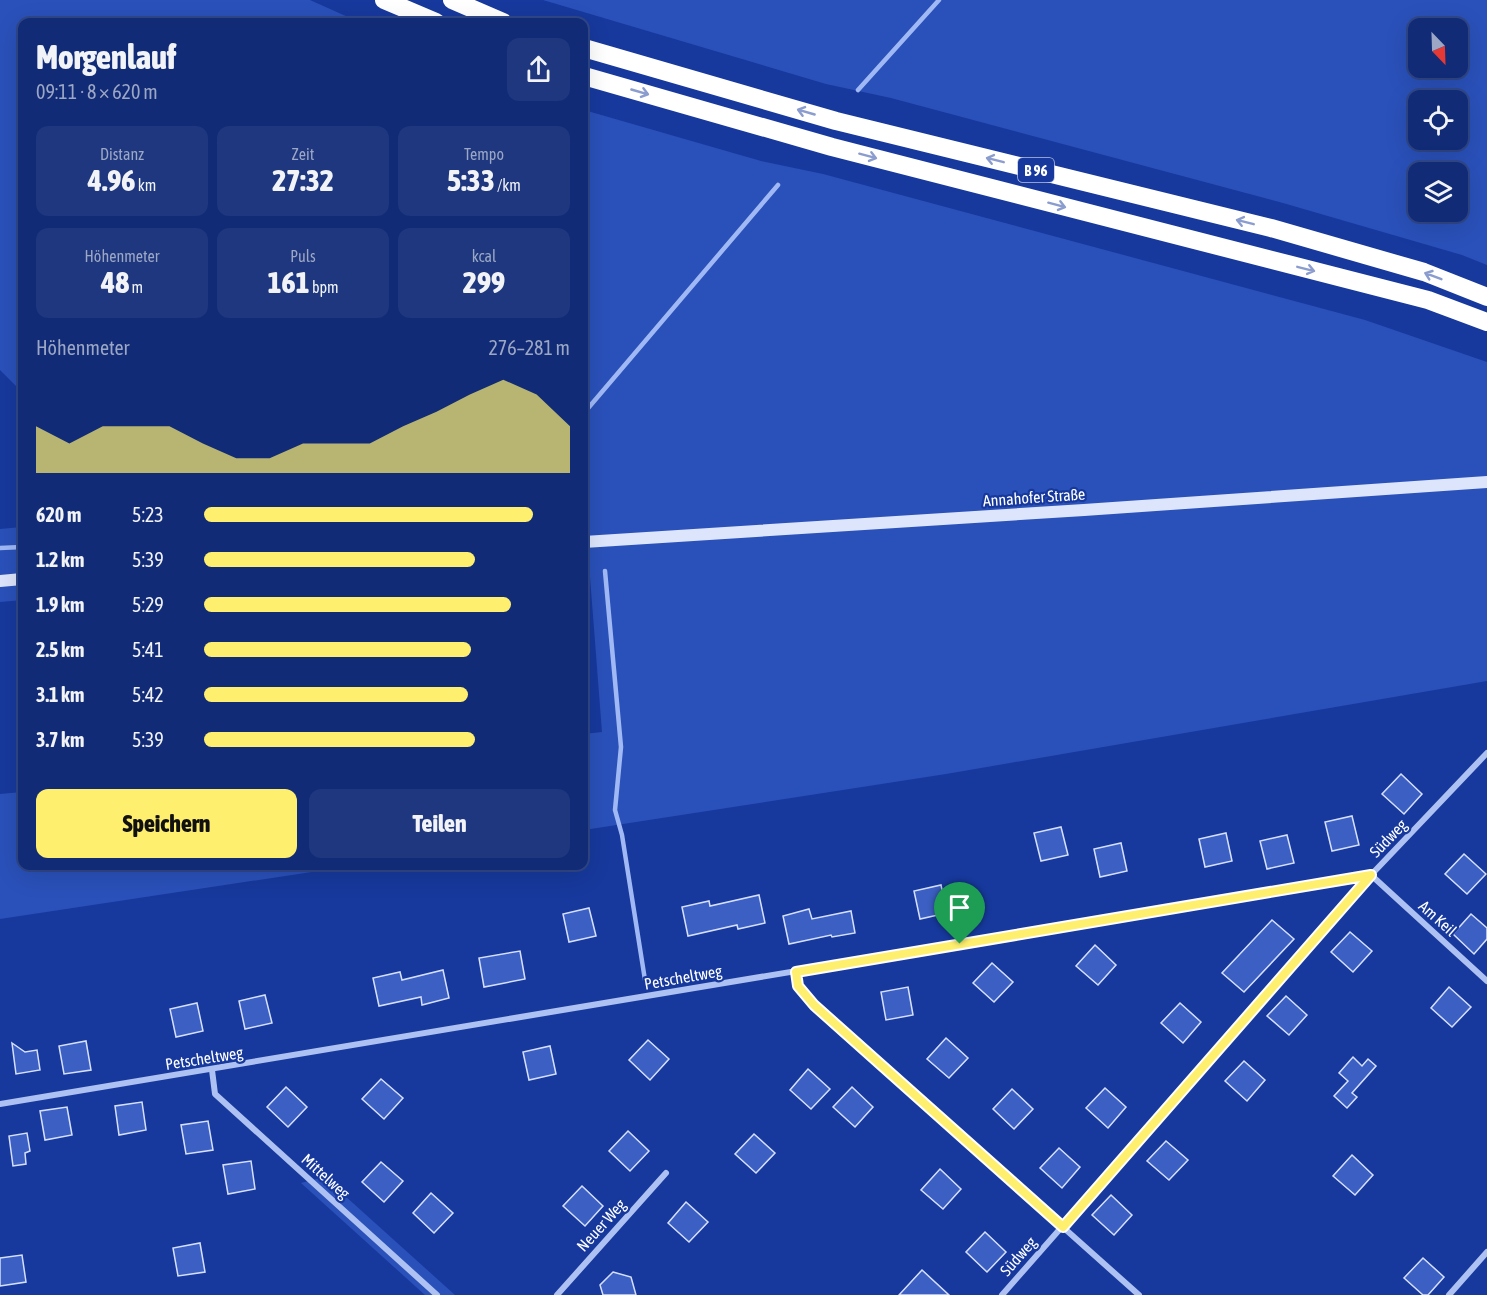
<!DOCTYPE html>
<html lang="de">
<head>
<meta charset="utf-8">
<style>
  :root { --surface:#112b76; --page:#1e377e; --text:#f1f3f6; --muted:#9ca7c5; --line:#304788; --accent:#ffef6f }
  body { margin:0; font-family:"Asap Condensed",sans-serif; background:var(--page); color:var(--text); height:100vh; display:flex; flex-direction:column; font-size:22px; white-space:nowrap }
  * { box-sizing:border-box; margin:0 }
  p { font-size:20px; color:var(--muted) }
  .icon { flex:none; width:33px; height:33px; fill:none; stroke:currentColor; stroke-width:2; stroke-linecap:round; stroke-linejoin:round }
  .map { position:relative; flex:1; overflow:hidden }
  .panel { position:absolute; left:18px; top:18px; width:570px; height:852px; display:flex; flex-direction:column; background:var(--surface); border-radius:12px; box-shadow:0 6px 24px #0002,0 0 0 2px var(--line) }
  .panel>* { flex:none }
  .needle { width:39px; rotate:157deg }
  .controls { position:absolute; left:1408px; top:18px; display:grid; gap:12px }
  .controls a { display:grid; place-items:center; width:60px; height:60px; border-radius:12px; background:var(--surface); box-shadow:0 6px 24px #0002,0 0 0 2px var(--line); font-size:30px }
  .pin { position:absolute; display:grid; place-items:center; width:51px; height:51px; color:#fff; margin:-62px -26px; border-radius:50% 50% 50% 0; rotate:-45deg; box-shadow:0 0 6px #0007 }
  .pin .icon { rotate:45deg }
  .round { display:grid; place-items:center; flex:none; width:63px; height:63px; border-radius:12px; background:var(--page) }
  .overview { display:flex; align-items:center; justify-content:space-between; height:102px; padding:0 18px }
  h1 { font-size:33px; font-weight:800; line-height:45px }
  .metrics { display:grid; grid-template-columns:repeat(3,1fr); gap:9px; height:102px; padding:6px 18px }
  .metrics div { display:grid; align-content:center; border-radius:12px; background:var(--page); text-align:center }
  .metrics b { font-size:30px; font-weight:800 }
  .metrics small { font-size:16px; font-weight:400 }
  .metrics p { font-size:16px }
  .chart { height:168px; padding:12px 18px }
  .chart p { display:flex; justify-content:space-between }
  .chart svg { width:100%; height:108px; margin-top:6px; fill:var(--accent); opacity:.7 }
  .button { display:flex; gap:12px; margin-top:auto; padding:12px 18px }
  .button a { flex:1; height:69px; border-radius:12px; background:var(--accent); color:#111; font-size:24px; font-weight:800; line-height:69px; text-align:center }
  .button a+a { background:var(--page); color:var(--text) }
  ul { padding:0 18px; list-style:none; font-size:20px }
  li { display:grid; grid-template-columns:96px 72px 1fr; align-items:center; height:45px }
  li i { height:15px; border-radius:8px; background:var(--accent) }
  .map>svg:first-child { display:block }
</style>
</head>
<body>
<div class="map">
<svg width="1487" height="1295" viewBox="0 0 1487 1295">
  <rect width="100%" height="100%" fill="#17399d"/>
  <g fill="#2a51ba" fill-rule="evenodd">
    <path d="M0,0H310L359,22H22V392L0,370Z"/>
    <path d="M543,0H1487V265L1462,255L1283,203L891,98L826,84ZM1419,28H1458V68H1419ZM1419,100H1458V140H1419ZM1419,172H1458V212H1419Z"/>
    <path d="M584,110L761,161L823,174L1365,320L1487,362V681L946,774L584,830V734L602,732L589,564H584Z"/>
    <path d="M22,527V600L0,602V529Z"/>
    <path d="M22,792V866H351L0,919V794Z"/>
    <path d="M324,1177L455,1295H425L301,1183Z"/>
  </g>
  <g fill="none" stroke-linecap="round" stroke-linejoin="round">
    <g stroke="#a0b9f5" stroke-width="4.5">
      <path d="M858,90L939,0"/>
      <path d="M584,413L778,185"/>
      <path d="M0,548L22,547"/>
      <path d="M605,571L621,747L615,810L622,835L645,980"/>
    </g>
  </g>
  <g fill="#3b5fc2" stroke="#d6e0fd" stroke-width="1.5">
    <path d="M1401,774L1422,794L1404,814L1382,794Z"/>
    <path d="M1352,816L1359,845L1332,851L1325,822Z"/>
    <path d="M1061,827L1068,855L1041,861L1034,833Z"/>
    <path d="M1226,833L1232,861L1205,867L1199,839Z"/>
    <path d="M1287,835L1294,863L1267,869L1260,841Z"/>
    <path d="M1121,843L1127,871L1100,877L1094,849Z"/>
    <path d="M1464,854L1486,874L1467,894L1445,874Z"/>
    <path d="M941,885L947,913L920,919L914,891Z"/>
    <path d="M759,895L765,923L738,929L737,925L688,936L682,907L709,901L710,906Z"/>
    <path d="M589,908L596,936L569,942L563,914Z"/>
    <path d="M809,909L812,919L851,911L855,933L832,937L831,935L789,944L783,916Z"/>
    <path d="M1471,914L1487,928V939L1474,954L1453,934Z"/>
    <path d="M1272,920L1294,939L1244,992L1222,973Z"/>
    <path d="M1350,932L1372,951L1353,972L1331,952Z"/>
    <path d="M1095,945L1116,965L1098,985L1076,966Z"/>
    <path d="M520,951L525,979L484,987L479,958Z"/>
    <path d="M992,963L1013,982L994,1002L973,983Z"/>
    <path d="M443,970L449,998L422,1005L421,997L379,1006L373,978L400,972L402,980Z"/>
    <path d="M908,987L913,1015L886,1020L881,992Z"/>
    <path d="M1449,987L1471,1007L1452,1027L1431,1008Z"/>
    <path d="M265,995L272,1023L245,1029L239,1001Z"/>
    <path d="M1286,996L1307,1015L1289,1035L1267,1016Z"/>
    <path d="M197,1003L203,1031L176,1037L170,1009Z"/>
    <path d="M1180,1003L1201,1022L1183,1043L1161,1023Z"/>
    <path d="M946,1038L968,1058L949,1078L927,1059Z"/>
    <path d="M648,1040L669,1059L650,1080L629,1060Z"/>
    <path d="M86,1041L91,1070L64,1074L59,1046Z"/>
    <path d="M12,1043L25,1052L37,1050L40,1070L16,1074Z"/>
    <path d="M550,1046L556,1074L529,1080L523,1052Z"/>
    <path d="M1353,1057L1362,1066L1368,1059L1376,1066L1352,1093L1357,1097L1347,1108L1334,1096L1348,1081L1339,1073Z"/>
    <path d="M1244,1061L1265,1080L1247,1101L1225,1081Z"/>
    <path d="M808,1069L830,1089L811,1109L790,1090Z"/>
    <path d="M381,1079L403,1098L384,1119L362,1099Z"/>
    <path d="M286,1087L307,1107L288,1127L267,1107Z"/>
    <path d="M852,1087L873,1107L855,1127L833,1107Z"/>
    <path d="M1105,1088L1126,1107L1108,1128L1086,1108Z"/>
    <path d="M1012,1089L1033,1109L1014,1129L993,1109Z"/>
    <path d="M142,1102L146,1130L119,1135L115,1106Z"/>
    <path d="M67,1107L72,1135L45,1140L40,1111Z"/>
    <path d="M208,1121L213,1150L186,1154L181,1125Z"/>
    <path d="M628,1131L649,1151L630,1171L609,1151Z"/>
    <path d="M27,1133L30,1151L25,1153L26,1164L13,1166L9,1136Z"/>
    <path d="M754,1134L775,1153L756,1173L735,1154Z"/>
    <path d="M1166,1141L1188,1160L1169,1180L1147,1161Z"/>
    <path d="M1059,1148L1080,1167L1062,1188L1040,1168Z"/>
    <path d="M1352,1155L1373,1175L1355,1195L1333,1176Z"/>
    <path d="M251,1161L255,1189L228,1194L223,1165Z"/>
    <path d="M381,1162L403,1181L384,1202L362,1182Z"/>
    <path d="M940,1169L961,1189L943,1209L921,1190Z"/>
    <path d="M582,1186L603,1206L585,1226L563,1206Z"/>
    <path d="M431,1193L453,1213L434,1233L413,1213Z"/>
    <path d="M1111,1195L1132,1215L1114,1235L1092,1215Z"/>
    <path d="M686,1202L708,1222L689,1242L668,1223Z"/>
    <path d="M985,1232L1006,1252L987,1272L966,1252Z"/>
    <path d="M200,1243L205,1272L178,1276L173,1248Z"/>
    <path d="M22,1255L26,1282L0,1286V1258Z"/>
    <path d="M1423,1258L1444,1277L1428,1295H1423L1404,1278Z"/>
    <path d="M922,1270L949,1295H899Z"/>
    <path d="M613,1272L631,1277L636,1295H603L600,1285Z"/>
  </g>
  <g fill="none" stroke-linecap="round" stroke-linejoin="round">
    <g stroke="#aec1f3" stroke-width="6">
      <path d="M796,972L798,985L814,1005L1139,1295"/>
      <path d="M212,1070L215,1094L437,1295"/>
      <path d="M0,1104L1371,875L1487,981"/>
      <path d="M557,1295L666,1173"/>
      <path d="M1002,1295L1371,875L1487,753"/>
      <path d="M1449,1295L1487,1252"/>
    </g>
    <g stroke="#dde5fc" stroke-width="12">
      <path d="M584,542L1084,510L1487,482"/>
      <path d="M0,581L22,579"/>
    </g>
    <g stroke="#fff" stroke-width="18">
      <path d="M384,0L436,22"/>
      <path d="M452,0L503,22"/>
      <path d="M584,48L836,121L1271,228L1424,272L1487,297"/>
      <path d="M584,76L832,147L1428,300L1487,322"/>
    </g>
  </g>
  <defs><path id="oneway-shaft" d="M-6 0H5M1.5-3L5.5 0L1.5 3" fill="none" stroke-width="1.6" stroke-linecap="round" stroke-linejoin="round" transform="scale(1.5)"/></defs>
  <g stroke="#8b9cce">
    <use href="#oneway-shaft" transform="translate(640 92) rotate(16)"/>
    <use href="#oneway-shaft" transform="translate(806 112) rotate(-164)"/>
    <use href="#oneway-shaft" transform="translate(868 156) rotate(15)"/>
    <use href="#oneway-shaft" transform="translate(995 160) rotate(-166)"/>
    <use href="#oneway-shaft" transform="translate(1057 205) rotate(15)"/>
    <use href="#oneway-shaft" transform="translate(1245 222) rotate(-166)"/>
    <use href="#oneway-shaft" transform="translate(1306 269) rotate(14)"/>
    <use href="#oneway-shaft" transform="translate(1433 276) rotate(-159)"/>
  </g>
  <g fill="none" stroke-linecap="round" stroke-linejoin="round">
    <g stroke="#fff" stroke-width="12">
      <path id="route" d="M1371,875L1063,1227L814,1005L798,986L796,972Z"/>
    </g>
    <use href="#route" stroke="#ffef6f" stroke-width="8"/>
  </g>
  <g text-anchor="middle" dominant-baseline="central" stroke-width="4.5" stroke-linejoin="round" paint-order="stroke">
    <rect fill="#17399d" stroke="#b9c4e2" stroke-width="1.5" x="1018" y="158" width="36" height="24" rx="4.5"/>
    <g font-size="15" font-weight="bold" fill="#fff">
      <text x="1036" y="170">B 96</text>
    </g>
    <g font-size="16" fill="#fff" stroke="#17399d">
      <text transform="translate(1034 497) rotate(-4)">Annahofer Straße</text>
      <text transform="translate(1388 838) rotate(-46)">Südweg</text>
      <text transform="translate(1438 918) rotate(42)">Am Keil</text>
      <text transform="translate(683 977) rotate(-10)">Petscheltweg</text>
      <text transform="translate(204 1058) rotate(-9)">Petscheltweg</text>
      <text transform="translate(326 1176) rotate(42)">Mittelweg</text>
      <text transform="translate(601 1225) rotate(-48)">Neuer Weg</text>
      <text transform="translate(1018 1256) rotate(-49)">Südweg</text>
    </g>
  </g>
</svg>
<div class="controls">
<a><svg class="needle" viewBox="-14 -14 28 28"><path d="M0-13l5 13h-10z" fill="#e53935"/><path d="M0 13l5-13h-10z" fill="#9ca7c5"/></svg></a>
<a><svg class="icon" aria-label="locate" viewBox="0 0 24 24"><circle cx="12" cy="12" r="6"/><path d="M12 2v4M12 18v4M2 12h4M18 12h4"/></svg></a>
<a><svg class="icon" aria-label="layers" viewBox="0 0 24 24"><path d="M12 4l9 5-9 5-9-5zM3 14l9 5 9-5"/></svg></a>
</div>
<div class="pin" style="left:960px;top:944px;background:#1e9e55"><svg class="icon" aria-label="arrive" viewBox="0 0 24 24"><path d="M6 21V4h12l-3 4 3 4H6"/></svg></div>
<section class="panel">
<div class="overview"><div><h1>Morgenlauf</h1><p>09:11 · 8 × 620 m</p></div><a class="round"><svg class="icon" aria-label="share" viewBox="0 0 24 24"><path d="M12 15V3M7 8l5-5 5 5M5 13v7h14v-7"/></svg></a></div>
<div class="metrics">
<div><p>Distanz</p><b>4.96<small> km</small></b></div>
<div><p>Zeit</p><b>27:32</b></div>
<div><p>Tempo</p><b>5:33<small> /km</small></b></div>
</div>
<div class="metrics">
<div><p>Höhenmeter</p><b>48<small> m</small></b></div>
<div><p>Puls</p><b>161<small> bpm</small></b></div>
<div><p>kcal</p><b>299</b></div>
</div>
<div class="chart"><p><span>Höhenmeter</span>276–281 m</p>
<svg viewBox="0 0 160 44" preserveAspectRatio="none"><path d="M0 44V25L10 32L20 25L30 25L40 25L50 32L60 38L70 38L80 32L90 32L100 32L110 25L120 19L130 12L140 6L150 12L160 25V44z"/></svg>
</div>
<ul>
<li><b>620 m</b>5:23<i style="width:90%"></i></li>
<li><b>1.2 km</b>5:39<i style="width:74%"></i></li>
<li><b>1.9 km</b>5:29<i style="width:84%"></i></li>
<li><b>2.5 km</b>5:41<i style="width:73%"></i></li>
<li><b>3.1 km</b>5:42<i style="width:72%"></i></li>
<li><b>3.7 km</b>5:39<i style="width:74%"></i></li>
</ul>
<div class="button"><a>Speichern</a><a>Teilen</a></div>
</section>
</div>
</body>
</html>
